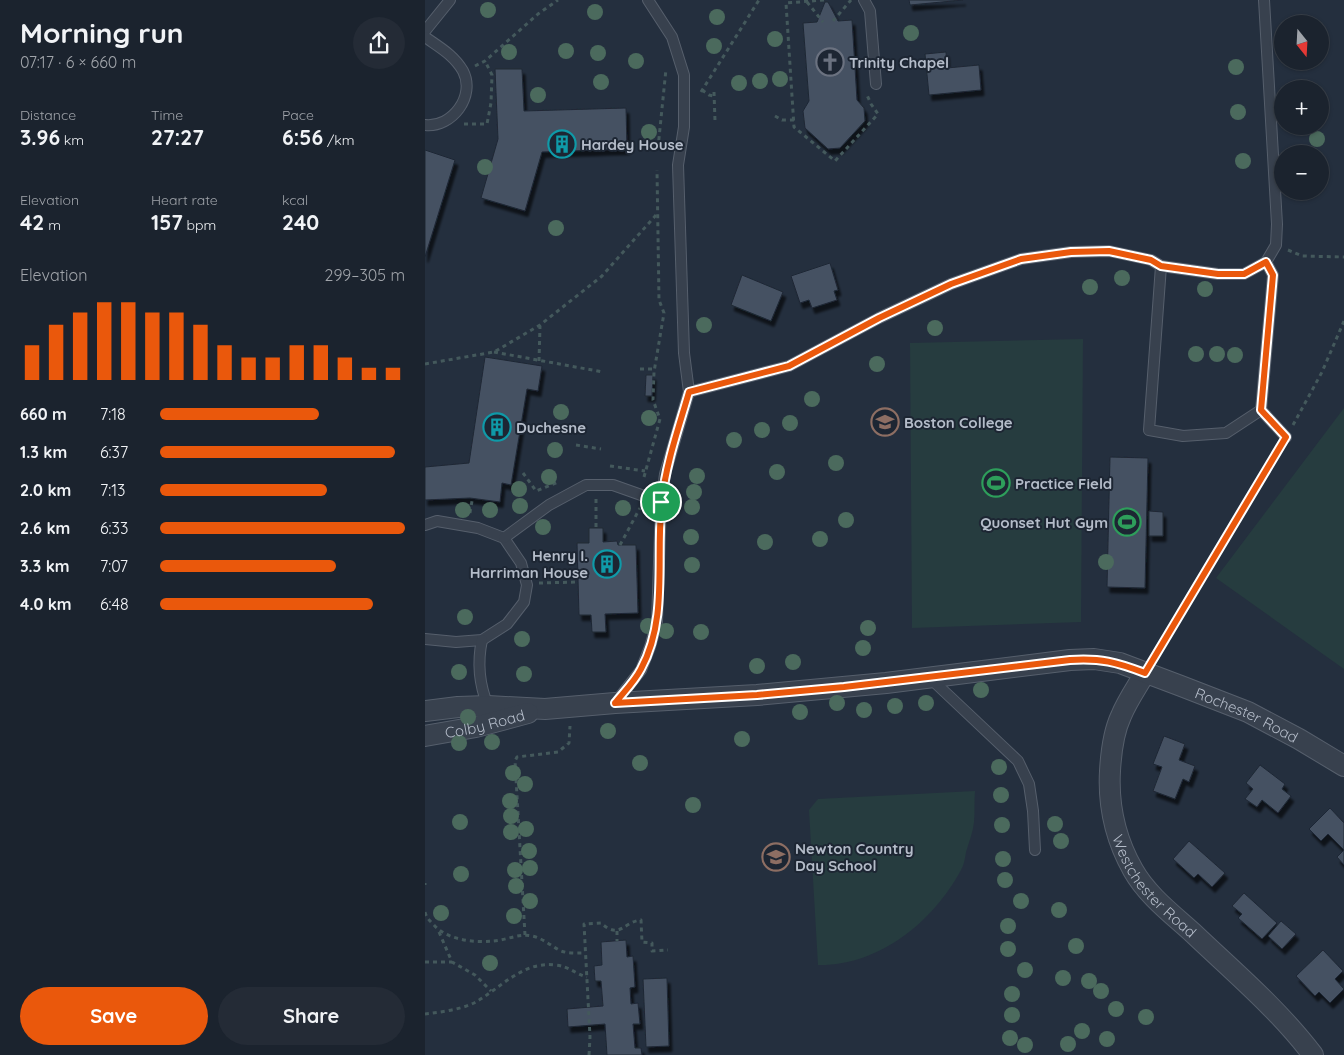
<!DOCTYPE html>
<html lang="en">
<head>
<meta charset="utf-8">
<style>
  :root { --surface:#1b232e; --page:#242b36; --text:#f1f3f6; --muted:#a0a4aa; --line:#39404a; --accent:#ea580c }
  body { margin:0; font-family:Quicksand,sans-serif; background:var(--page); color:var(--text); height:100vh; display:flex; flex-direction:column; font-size:19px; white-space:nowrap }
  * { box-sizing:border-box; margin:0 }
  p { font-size:16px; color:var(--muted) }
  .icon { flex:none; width:28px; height:28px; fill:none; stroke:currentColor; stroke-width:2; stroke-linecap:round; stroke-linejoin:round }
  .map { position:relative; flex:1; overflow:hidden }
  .details { display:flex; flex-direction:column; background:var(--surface); width:425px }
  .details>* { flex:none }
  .needle { width:32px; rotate:162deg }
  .tools { position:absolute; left:849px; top:15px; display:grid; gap:10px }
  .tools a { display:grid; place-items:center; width:55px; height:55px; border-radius:50%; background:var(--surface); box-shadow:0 1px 4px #0004,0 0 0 1px var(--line); font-size:25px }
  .pin { position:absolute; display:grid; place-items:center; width:42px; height:42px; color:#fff; margin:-21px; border:2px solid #fff; border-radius:50%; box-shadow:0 1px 5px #0007 }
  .round { display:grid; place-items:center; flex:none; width:52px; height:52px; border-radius:26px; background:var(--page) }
  .overview { display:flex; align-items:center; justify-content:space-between; height:85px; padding:0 20px }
  h1 { font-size:28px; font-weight:700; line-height:38px }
  .figures { display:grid; grid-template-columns:repeat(3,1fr); gap:8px; height:85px; padding:5px 20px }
  .figures div { display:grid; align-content:center }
  .figures b { font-size:21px; font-weight:700 }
  .figures small { font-size:14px; font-weight:400 }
  .figures p { font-size:14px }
  .chart { height:140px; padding:10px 20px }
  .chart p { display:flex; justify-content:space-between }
  .chart svg { width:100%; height:90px; margin-top:5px; stroke:var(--accent); stroke-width:6 }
  .action { display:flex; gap:10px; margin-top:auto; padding:10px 20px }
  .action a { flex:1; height:58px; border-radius:30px; background:var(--accent); color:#fff; font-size:20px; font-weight:700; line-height:58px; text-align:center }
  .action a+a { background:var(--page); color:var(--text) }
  ul { padding:0 20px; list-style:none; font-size:16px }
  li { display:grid; grid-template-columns:80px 60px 1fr; align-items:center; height:38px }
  li i { height:12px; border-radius:6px; background:var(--accent) }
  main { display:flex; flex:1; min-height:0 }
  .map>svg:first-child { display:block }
</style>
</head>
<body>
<main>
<section class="details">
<div class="overview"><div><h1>Morning run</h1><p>07:17 · 6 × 660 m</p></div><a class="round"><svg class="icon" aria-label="share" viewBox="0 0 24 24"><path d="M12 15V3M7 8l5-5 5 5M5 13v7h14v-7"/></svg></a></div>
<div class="figures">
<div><p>Distance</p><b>3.96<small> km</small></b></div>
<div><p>Time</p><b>27:27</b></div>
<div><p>Pace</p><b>6:56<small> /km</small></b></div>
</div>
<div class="figures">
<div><p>Elevation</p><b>42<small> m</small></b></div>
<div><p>Heart rate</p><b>157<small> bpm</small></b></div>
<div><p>kcal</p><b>240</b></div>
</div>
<div class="chart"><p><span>Elevation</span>299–305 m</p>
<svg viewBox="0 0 160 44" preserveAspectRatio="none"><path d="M5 44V27M15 44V17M25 44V11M35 44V6M45 44V6M55 44V11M65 44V11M75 44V17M85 44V27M95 44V33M105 44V33M115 44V27M125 44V27M135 44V33M145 44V38M155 44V38"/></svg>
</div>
<ul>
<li><b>660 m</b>7:18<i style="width:65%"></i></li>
<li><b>1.3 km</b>6:37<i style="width:96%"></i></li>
<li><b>2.0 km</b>7:13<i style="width:68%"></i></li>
<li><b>2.6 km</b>6:33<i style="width:100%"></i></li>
<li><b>3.3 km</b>7:07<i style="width:72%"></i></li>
<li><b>4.0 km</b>6:48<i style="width:87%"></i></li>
</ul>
<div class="action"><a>Save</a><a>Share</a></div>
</section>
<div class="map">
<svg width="919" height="1055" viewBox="0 0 919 1055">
  <defs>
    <filter id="shadow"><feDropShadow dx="3" dy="5.5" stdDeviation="1" flood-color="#0009"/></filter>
  </defs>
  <rect width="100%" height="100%" fill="#242f3e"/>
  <g fill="#263c3f">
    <path d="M658,339L656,622L487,628L485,343Z"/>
    <path d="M919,408V669L791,578Z"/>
    <path d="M550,791C549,802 550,812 549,822C548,832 544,842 541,852C540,858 539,865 536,870C508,922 454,966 393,965L384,810L393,799Z"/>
  </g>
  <g fill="#455162" stroke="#1f2835" filter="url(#shadow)">
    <path d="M484,0H538L485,5Z"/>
    <path d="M400,2H403L413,21L427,20L432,100L439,108L440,121L415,148L403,149L380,128L378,111L384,101L378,23L392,22Z"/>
    <path d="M521,52L522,68L554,65L556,90L504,95L500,54Z"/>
    <path d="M70,69H97L99,111L201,108L202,149L117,152L100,211L56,198L73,139Z"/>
    <path d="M0,150L30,160L0,257Z"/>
    <path d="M405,263L413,290L409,291L412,300L387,308L384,300L375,303L366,276Z"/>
    <path d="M317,275L358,292L346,321L306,305Z"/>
    <path d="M60,357L117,366L113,391L102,389L86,485L77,483L75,502L45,498L0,500V467L44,463Z"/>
    <path d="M221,375H228L227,396H220Z"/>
    <path d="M685,457L723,458L720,588L682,587Z"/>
    <path d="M724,511L738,512V536H724Z"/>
    <path d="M164,528H178V542L192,541L193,545H211L213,613L180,614L181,632H167L166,615H154L152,543H164Z"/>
    <path d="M739,736L760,744L754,760L770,766L764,782L758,779L750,799L728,791L737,767L728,764Z"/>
    <path d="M835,765L860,784L857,789L866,796L853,813L837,800L832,807L820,799L828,789L821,783Z"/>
    <path d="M905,808L919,823V850L903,834L896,841L884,829Z"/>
    <path d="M764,841L800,873L787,887L773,874L769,878L748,859Z"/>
    <path d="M919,850V865L912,857Z"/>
    <path d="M819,893L852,923L837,939L813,918L817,914L807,906Z"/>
    <path d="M856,921L871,934L857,949L843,936Z"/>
    <path d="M201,940L202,957L208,956L210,987L205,988L206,1004L213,1003L215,1024H208L210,1048H216L217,1055H182L180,1024L143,1027L142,1009L178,1006L176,981H170L169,966L177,965L176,942Z"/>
    <path d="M898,950L918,971L910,979L919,989L905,1003L894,992L890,996L871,976Z"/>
    <path d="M242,978L244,1046L221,1047L218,979Z"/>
  </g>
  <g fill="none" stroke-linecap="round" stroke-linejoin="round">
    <g stroke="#565f6c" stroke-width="12">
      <g id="service">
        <path d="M439,0L445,11L451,84"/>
        <path d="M0,31L25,0"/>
        <path d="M0,37C14,47 29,55 38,71C51,96 27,128 0,125"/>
        <path d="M841,262L848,275L836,410L861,437"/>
        <path d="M736,266L724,430L758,436L801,433L836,410"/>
        <path d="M264,392L364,366L454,318L526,284L596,259L646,252L684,251L726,260L736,266L793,274H819L841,262L851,245L852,224L839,0"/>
        <path d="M0,525L12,521L53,528L79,538L96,563L102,585L99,602L82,624L57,640L31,642L0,639"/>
        <path d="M79,538L124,505L161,485H188L236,502"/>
        <path d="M57,640C52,663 54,684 63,706"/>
        <path d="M504,677L593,761L604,784L608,811L610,850"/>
        <path d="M191,702L216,670L225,647L232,622L236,502L240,474L264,392L259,353L253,165L259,127V75L247,37L223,0"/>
      </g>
    </g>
    <g stroke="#565f6c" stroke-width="22">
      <g id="minor">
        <path id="s1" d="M720,673C712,687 702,701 696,716C688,733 686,753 685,771C683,806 691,840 708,870C722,895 747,914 768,933C809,972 853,1009 888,1055"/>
        <path id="s2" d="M0,711L33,707L63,706L120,709L190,703L332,695L461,683L645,660L669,659L695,663L756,686L823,712L874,739L919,766"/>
        <path id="s3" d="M0,736L51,727L103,713"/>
      </g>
    </g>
    <g stroke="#44595c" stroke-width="3" stroke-dasharray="4 4" stroke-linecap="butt">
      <path d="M399,0L361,3L369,127L410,161L453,114L446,104L442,95"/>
      <path d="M382,2L398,22"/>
      <path d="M408,21L426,0"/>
      <path d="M50,66L60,61L113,14L133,0"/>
      <path d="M277,90L284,95L289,96"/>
      <path d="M276,92L334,0"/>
      <path d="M289,92L290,121"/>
      <path d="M350,116L357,120H369"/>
      <path d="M39,124H62L66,103L67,75L60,61"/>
      <path d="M233,148L241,69"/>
      <path d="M863,250L877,256L919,257"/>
      <path d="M69,352L178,372"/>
      <path d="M114,361L115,326"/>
      <path d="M0,364L69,352L115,325L177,276L231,215"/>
      <path d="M215,369H230"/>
      <path d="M868,425L897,372L919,321"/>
      <path d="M151,445L176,449"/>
      <path d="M185,466L220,471"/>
      <path d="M98,473L111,491L133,482"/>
      <path d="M219,477L235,419L228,400L229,372L239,313L234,300L232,170"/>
      <path d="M171,499V528"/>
      <path d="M45,513L47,501"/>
      <path d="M195,545L215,508"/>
      <path d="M114,583L153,582"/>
      <path d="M729,657L855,448"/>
      <path d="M0,885V883"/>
      <path d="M0,912C1,917 4,920 8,924C21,940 49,943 69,941C82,940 94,933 107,936C117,938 125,945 134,950C142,954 152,953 160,953"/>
      <path d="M192,931V941"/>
      <path d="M14,932L27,962L50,975L66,991"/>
      <path d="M100,935L90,761L92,757L133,752L144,743L145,726"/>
      <path d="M0,962H27"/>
      <path d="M0,1014C16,1012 34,1010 49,1003C75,989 97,961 130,965C144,966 150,974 162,977"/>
      <path d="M164,1055L165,1037L159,924L176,923C195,940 198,922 216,920L217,942L227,943V951L243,950"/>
    </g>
    <use href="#service" stroke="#38414e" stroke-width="10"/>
    <use href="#minor" stroke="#38414e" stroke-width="20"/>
  </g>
  <g fill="#4b6a5d">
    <circle cx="63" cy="10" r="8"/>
    <circle cx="170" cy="12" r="8"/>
    <circle cx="292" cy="17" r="8"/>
    <circle cx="486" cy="33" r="8"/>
    <circle cx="350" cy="39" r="8"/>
    <circle cx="289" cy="46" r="8"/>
    <circle cx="141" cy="51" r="8"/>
    <circle cx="84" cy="52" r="8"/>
    <circle cx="173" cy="53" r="8"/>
    <circle cx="211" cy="61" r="8"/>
    <circle cx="811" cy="67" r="8"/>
    <circle cx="355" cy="79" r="8"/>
    <circle cx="335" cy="81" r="8"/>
    <circle cx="176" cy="82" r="8"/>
    <circle cx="314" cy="83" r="8"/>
    <circle cx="113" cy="95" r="8"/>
    <circle cx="813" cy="112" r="8"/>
    <circle cx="224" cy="132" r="8"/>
    <circle cx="892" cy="139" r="8"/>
    <circle cx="818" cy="161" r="8"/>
    <circle cx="60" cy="167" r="8"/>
    <circle cx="131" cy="228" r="8"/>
    <circle cx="697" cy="278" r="8"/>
    <circle cx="665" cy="287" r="8"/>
    <circle cx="780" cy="289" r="8"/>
    <circle cx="279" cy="325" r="8"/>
    <circle cx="510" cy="328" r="8"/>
    <circle cx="771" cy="354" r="8"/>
    <circle cx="792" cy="354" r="8"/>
    <circle cx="810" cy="355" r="8"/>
    <circle cx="452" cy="364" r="8"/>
    <circle cx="387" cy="399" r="8"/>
    <circle cx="136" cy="412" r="8"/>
    <circle cx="224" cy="418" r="8"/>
    <circle cx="365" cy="423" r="8"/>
    <circle cx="337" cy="430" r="8"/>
    <circle cx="309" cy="440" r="8"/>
    <circle cx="130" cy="450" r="8"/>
    <circle cx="411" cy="463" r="8"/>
    <circle cx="352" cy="472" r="8"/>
    <circle cx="272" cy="476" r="8"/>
    <circle cx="124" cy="477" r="8"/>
    <circle cx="94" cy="489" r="8"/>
    <circle cx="269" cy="492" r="8"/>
    <circle cx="95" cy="506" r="8"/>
    <circle cx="267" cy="507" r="8"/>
    <circle cx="198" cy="508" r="8"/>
    <circle cx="38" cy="510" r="8"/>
    <circle cx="65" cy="510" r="8"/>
    <circle cx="421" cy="520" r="8"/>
    <circle cx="118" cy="527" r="8"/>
    <circle cx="266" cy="537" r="8"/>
    <circle cx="395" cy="539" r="8"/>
    <circle cx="340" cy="542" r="8"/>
    <circle cx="681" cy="562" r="8"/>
    <circle cx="267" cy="565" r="8"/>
    <circle cx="40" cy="617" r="8"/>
    <circle cx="223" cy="626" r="8"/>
    <circle cx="443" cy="628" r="8"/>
    <circle cx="241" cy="631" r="8"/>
    <circle cx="276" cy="632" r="8"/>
    <circle cx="97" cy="639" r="8"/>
    <circle cx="438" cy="648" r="8"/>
    <circle cx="368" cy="662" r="8"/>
    <circle cx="332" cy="666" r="8"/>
    <circle cx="34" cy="672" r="8"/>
    <circle cx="99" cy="674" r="8"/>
    <circle cx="556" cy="690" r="8"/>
    <circle cx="412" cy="703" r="8"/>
    <circle cx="501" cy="703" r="8"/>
    <circle cx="470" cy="706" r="8"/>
    <circle cx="439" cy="710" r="8"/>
    <circle cx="375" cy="712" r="8"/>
    <circle cx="43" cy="717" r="8"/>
    <circle cx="183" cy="731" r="8"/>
    <circle cx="317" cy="739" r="8"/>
    <circle cx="67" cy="742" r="8"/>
    <circle cx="34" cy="743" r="8"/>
    <circle cx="215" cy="763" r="8"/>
    <circle cx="574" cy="767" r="8"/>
    <circle cx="88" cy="773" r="8"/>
    <circle cx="100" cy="784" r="8"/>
    <circle cx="576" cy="795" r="8"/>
    <circle cx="85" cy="801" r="8"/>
    <circle cx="268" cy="805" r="8"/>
    <circle cx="86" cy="816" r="8"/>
    <circle cx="35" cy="822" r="8"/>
    <circle cx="630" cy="824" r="8"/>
    <circle cx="577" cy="825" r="8"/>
    <circle cx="101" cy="829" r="8"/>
    <circle cx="86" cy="832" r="8"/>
    <circle cx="636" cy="841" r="8"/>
    <circle cx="104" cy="851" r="8"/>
    <circle cx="578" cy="859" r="8"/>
    <circle cx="105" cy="868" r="8"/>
    <circle cx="90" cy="870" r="8"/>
    <circle cx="36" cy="874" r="8"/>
    <circle cx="580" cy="880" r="8"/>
    <circle cx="91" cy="886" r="8"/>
    <circle cx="105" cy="901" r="8"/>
    <circle cx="596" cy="901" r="8"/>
    <circle cx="634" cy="910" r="8"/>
    <circle cx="16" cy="913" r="8"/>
    <circle cx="89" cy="916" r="8"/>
    <circle cx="583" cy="926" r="8"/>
    <circle cx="651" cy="946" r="8"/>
    <circle cx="583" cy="949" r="8"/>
    <circle cx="65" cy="963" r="8"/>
    <circle cx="600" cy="970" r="8"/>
    <circle cx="638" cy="978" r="8"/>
    <circle cx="664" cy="981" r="8"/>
    <circle cx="676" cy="991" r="8"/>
    <circle cx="587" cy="994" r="8"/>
    <circle cx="691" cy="1009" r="8"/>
    <circle cx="587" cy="1015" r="8"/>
    <circle cx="721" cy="1017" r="8"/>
    <circle cx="657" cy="1031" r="8"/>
    <circle cx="585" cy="1038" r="8"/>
    <circle cx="682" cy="1039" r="8"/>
    <circle cx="643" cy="1044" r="8"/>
    <circle cx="600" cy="1045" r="8"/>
  </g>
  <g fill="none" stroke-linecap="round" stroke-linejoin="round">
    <g stroke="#fff" stroke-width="10">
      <path id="route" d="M684,251L726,260L736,266L793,274H819L841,262L848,275L836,410L861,437L720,673C691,662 676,658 645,660L419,687L332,695L190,703C199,692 210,681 216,669C244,617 230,556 237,500C241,463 254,427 264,392L364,366L454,318L526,284L596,259L646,252Z"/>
    </g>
    <use href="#route" stroke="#ea580c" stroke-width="6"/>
  </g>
  <defs>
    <g id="church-ring" transform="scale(1.4375)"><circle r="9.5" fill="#1d2633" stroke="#6b7280" stroke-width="1.5"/><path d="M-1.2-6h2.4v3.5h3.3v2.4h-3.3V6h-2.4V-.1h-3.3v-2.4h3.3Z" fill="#6b7280"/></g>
    <g id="building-ring" transform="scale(1.4375)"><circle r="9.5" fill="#1d2633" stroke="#0f9aa8" stroke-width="1.5"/><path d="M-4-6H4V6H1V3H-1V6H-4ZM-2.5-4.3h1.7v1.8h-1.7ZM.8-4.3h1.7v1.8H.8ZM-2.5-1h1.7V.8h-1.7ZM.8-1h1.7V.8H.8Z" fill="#0f9aa8"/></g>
    <g id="university-ring" transform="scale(1.4375)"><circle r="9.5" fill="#1d2633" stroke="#8d6e63" stroke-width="1.5"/><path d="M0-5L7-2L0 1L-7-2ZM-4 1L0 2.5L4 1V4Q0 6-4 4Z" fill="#8d6e63"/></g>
    <g id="stadium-ring" transform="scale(1.4375)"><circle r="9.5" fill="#1d2633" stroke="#2e9e5b" stroke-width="1.5"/><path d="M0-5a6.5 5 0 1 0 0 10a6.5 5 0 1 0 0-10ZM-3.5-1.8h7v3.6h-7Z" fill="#2e9e5b"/></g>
    <g id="school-ring" transform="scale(1.4375)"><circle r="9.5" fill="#1d2633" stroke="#8d6e63" stroke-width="1.5"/><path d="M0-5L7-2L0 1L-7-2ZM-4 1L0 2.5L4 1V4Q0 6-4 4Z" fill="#8d6e63"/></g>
  </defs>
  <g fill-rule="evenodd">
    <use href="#church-ring" x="405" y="62"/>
    <use href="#building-ring" x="137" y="144"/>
    <use href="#university-ring" x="460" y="422"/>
    <use href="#building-ring" x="72" y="427"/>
    <use href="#stadium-ring" x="571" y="483"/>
    <use href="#stadium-ring" x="702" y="522"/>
    <use href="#building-ring" x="182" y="564"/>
    <use href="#school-ring" x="351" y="857"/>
  </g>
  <g text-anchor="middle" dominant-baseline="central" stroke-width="4" stroke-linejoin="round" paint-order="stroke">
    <g font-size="15" font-weight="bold" fill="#b4bcc9" stroke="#1d2633" text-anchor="start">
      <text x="424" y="62">Trinity Chapel</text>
      <text x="156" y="144">Hardey House</text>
      <text x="479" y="422">Boston College</text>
      <text x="91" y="427">Duchesne</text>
      <text x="590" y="483">Practice Field</text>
      <text x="683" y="522" text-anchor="end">Quonset Hut Gym</text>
      <text x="163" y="555" text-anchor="end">Henry I.<tspan x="163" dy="17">Harriman House</tspan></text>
      <text x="370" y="848">Newton Country<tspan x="370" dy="17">Day School</tspan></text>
    </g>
    <g font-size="15" fill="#b4bcc9" stroke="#1d2633">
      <text stroke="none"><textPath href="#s2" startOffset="835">Rochester Road</textPath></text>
      <text stroke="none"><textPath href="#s3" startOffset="61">Colby Road</textPath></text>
      <text stroke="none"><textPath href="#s1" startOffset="234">Westchester Road</textPath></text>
    </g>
  </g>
</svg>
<div class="tools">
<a><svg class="needle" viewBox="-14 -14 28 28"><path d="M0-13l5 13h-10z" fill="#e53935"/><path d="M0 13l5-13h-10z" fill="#a0a4aa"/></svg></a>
<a>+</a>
<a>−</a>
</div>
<div class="pin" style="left:236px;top:502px;background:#1e9e55"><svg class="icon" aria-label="arrive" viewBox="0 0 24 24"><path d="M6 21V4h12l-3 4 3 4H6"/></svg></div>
</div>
</main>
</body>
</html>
